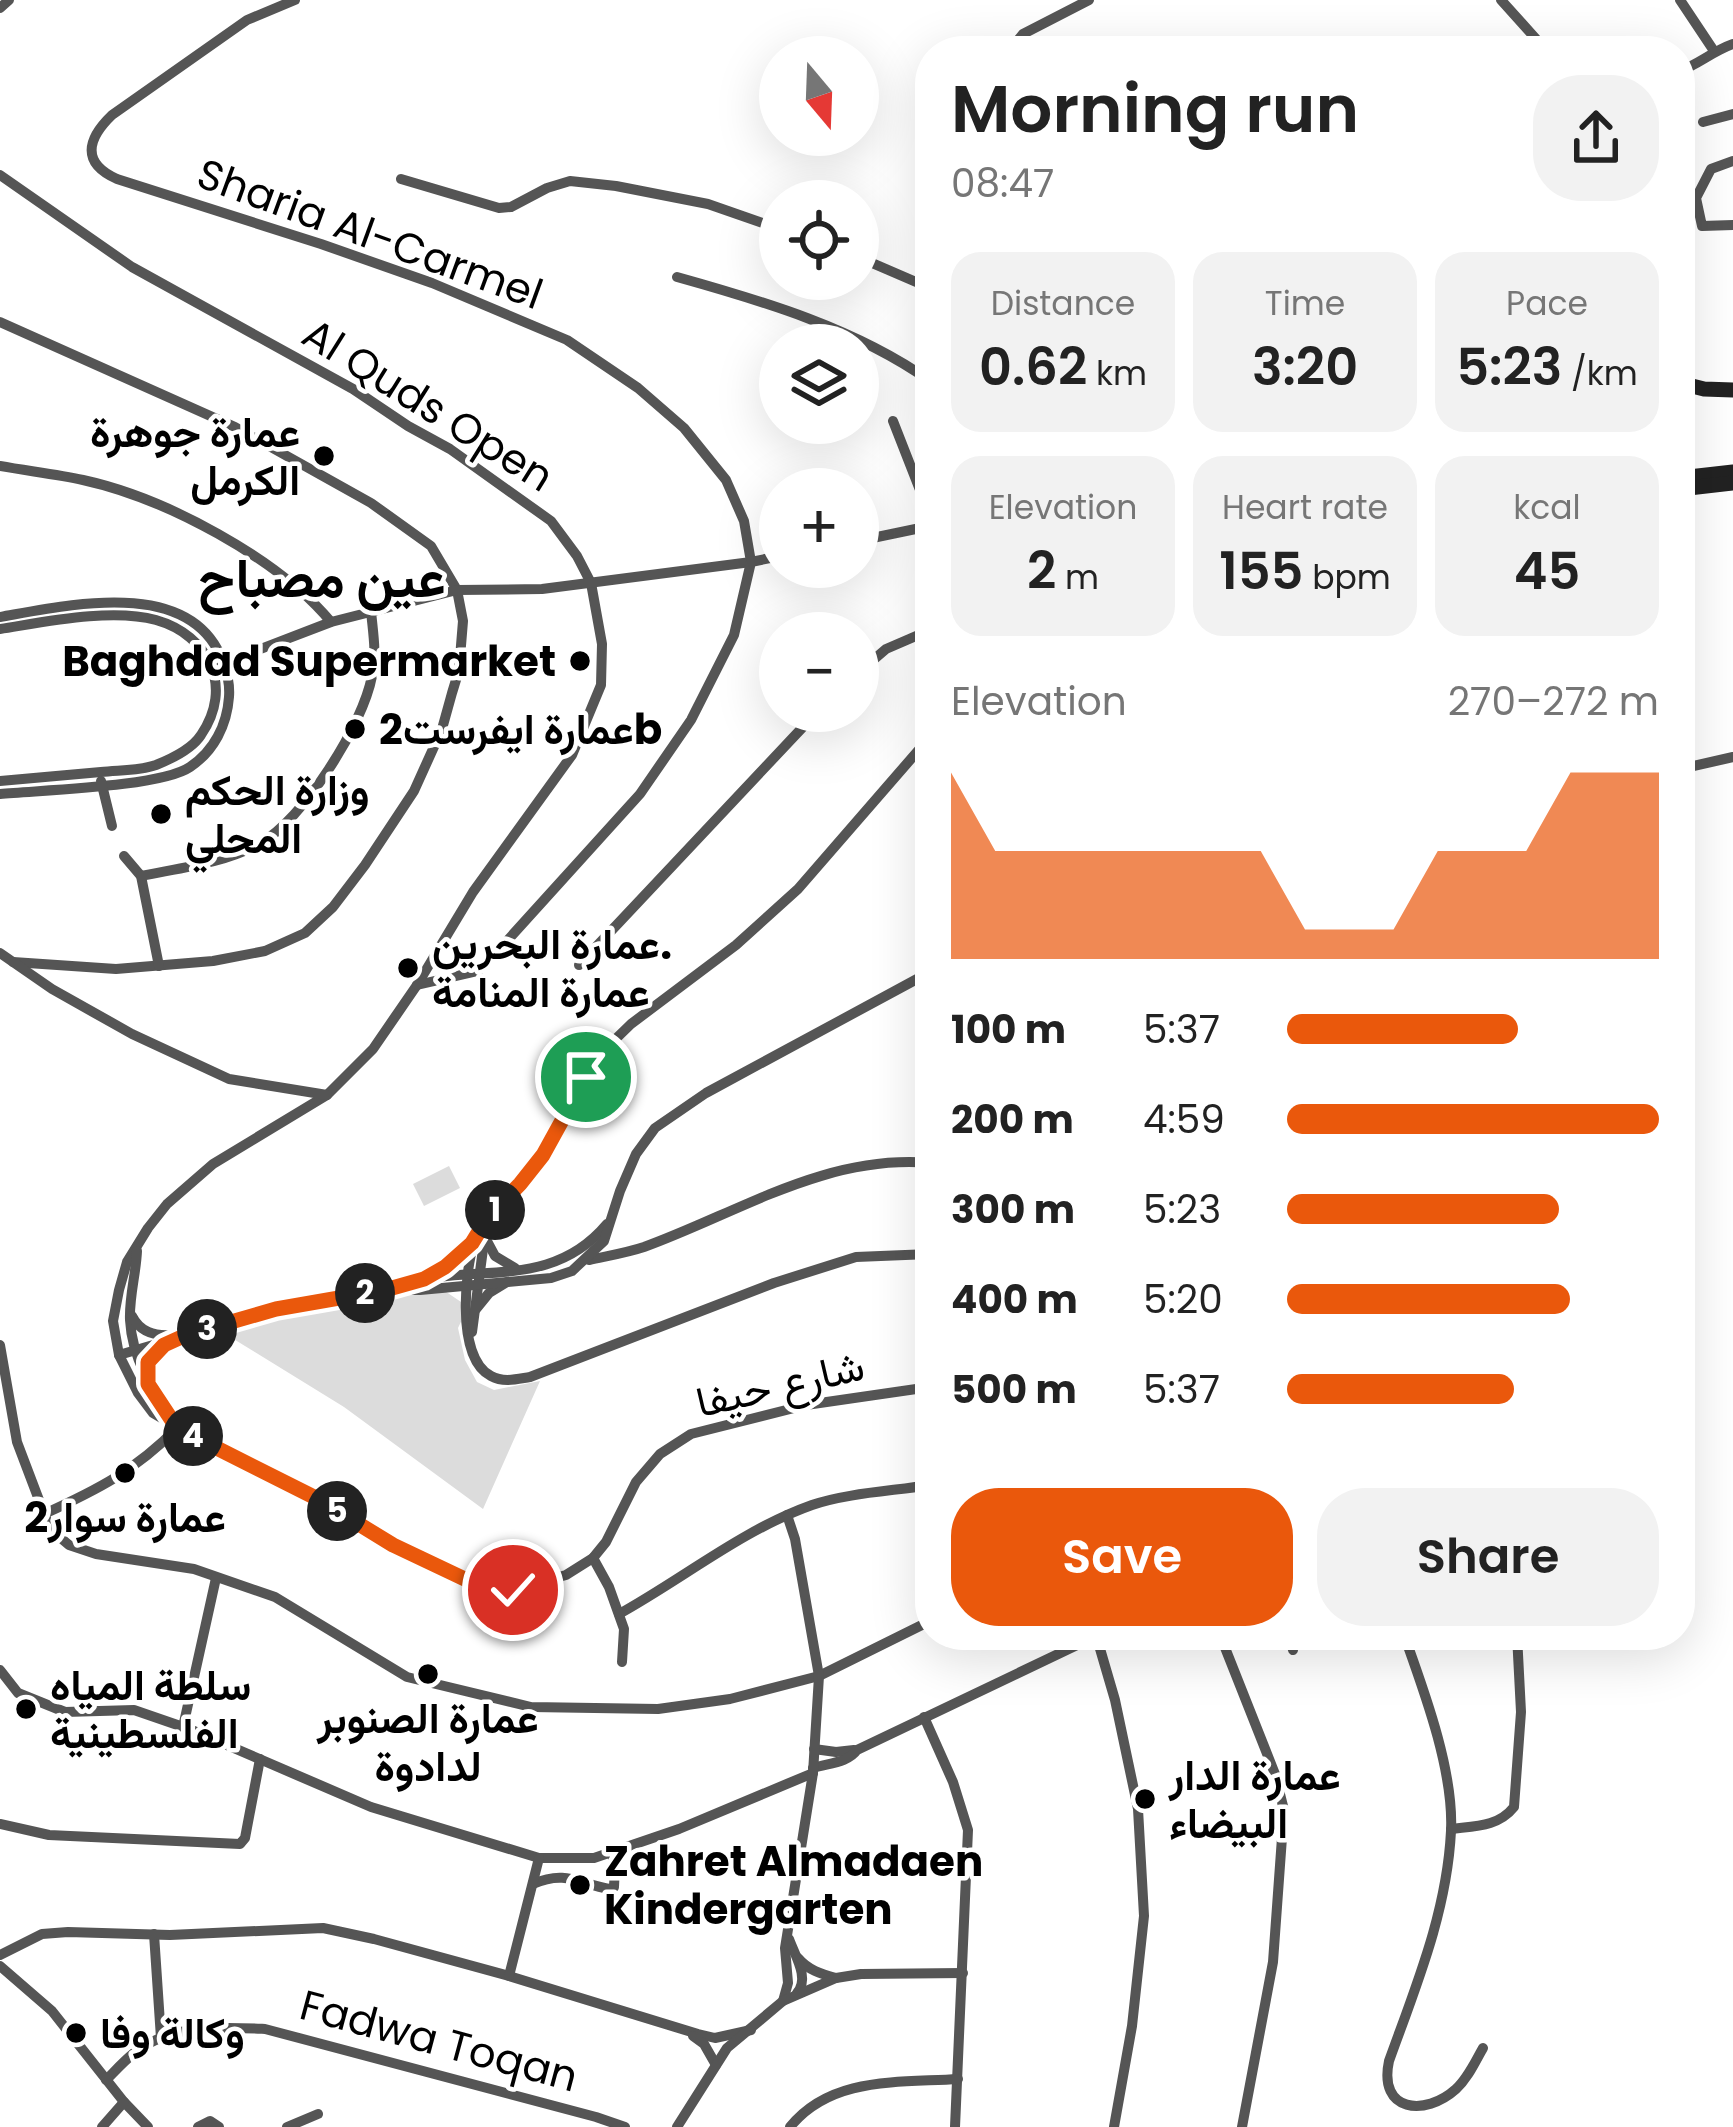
<!DOCTYPE html>
<html lang="en">
<head>
<meta charset="utf-8">
<style>
  :root { --surface:#fff; --page:#f2f2f2; --text:#222; --muted:#767676; --accent:#ea580c }
  body { margin:0; font-family:Poppins,Vazirmatn,sans-serif; background:var(--page); color:var(--text); height:100vh; display:flex; flex-direction:column; font-size:45px; white-space:nowrap }
  * { box-sizing:border-box; margin:0 }
  p { font-size:39px; color:var(--muted) }
  .icon { flex:none; width:66px; height:66px; fill:none; stroke:currentColor; stroke-width:2; stroke-linecap:round; stroke-linejoin:round }
  .map { position:relative; flex:1; overflow:hidden }
  .details { position:absolute; left:915px; top:36px; width:780px; height:1614px; display:flex; flex-direction:column; background:var(--surface); border-radius:48px; box-shadow:0 12px 48px #0002 }
  .details>* { flex:none }
  .needle { width:78px; rotate:161deg }
  .tools { position:absolute; left:759px; top:36px; display:grid; gap:24px }
  .tools a { display:grid; place-items:center; width:120px; height:120px; border-radius:50%; background:var(--surface); box-shadow:0 12px 48px #0002; font-size:60px }
  .pin { position:absolute; display:grid; place-items:center; width:102px; height:102px; color:#fff; margin:-51px; border:6px solid #fff; border-radius:50%; box-shadow:0 3px 12px #0007 }
  .km { position:absolute; width:60px; height:60px; margin:-30px; border-radius:50%; background:#222; color:#fff; font-size:33px; line-height:60px; text-align:center }
  .round { display:grid; place-items:center; flex:none; width:126px; height:126px; border-radius:48px; background:var(--page) }
  .head { display:flex; align-items:center; justify-content:space-between; height:204px; padding:0 36px }
  h1 { font-size:66px; font-weight:600; line-height:90px }
  .metrics { display:grid; grid-template-columns:repeat(3,1fr); gap:18px; height:204px; padding:12px 36px }
  .metrics div { display:grid; align-content:center; border-radius:30px; background:var(--page); text-align:center }
  .metrics b { font-size:51px; font-weight:600 }
  .metrics small { font-size:33px; font-weight:400 }
  .metrics p { font-size:33px }
  .chart { height:336px; padding:24px 36px }
  .chart p { display:flex; justify-content:space-between }
  .chart svg { width:100%; height:216px; margin-top:12px; fill:var(--accent); opacity:.7 }
  .button { display:flex; gap:24px; margin-top:auto; padding:24px 36px }
  .button a { flex:1; height:138px; border-radius:48px; background:var(--accent); color:#fff; font-size:48px; font-weight:600; line-height:138px; text-align:center }
  .button a+a { background:var(--page); color:var(--text) }
  ul { padding:0 36px; list-style:none; font-size:39px }
  li { display:grid; grid-template-columns:192px 144px 1fr; align-items:center; height:90px }
  li i { height:30px; border-radius:15px; background:var(--accent) }
  .map>svg:first-child { display:block }
</style>
</head>
<body>
<div class="map">
<svg width="1733" height="2127" viewBox="0 0 1733 2127">
  <rect width="100%" height="100%" fill="#fff"/>
  <g fill="#dcdcdc">
    <path d="M449,1166L460,1188L424,1206L413,1184Z"/>
    <path d="M439,1287L464,1304L466,1311L458,1328L465,1360L477,1382L494,1390L540,1381L483,1509L344,1407L214,1327L294,1305Z"/>
  </g>
  <g fill="none" stroke-linecap="round" stroke-linejoin="round">
    <g stroke="#555" stroke-width="10">
      <path d="M1501,0L1537,40L1552,51"/>
      <path d="M1680,0L1714,51"/>
      <path d="M0,8L9,0"/>
      <path d="M1009,51L1023,34L1089,0"/>
      <path d="M1680,71C1699,64 1713,51 1733,44"/>
      <path d="M1703,122L1733,114"/>
      <path d="M1733,161L1711,169L1696,198L1702,226L1733,225"/>
      <path d="M0,175L132,267L353,389L408,426L450,449L551,521L577,556L591,583L602,644L601,685L572,755L473,892L417,985L373,1049L327,1095L213,1164L167,1204L148,1228L127,1262L119,1290L113,1321L119,1355L138,1393L153,1413L190,1435L318,1499L393,1545L491,1591L513,1590L566,1575L593,1558L606,1542L636,1482L660,1454L691,1434L806,1405L930,1387"/>
      <path d="M401,179L499,208L511,207L547,188L570,181L616,186L708,204L780,229"/>
      <path d="M858,257L930,288"/>
      <path d="M677,277C763,301 857,329 930,381"/>
      <path d="M0,322L235,427L371,503L431,546L457,590L463,621L459,670L452,693L442,729L414,791L365,865L333,907L305,933L265,951L213,961L116,969L13,962"/>
      <path d="M893,421L920,490L930,526"/>
      <path d="M0,466C27,471 56,474 83,480C165,498 278,558 331,622"/>
      <path d="M858,497L871,538"/>
      <path d="M930,528L928,594L930,599"/>
      <path d="M858,541L930,526"/>
      <path d="M0,617C68,605 192,576 223,662C227,674 230,683 229,697C227,725 214,751 190,767C161,787 41,790 0,794"/>
      <path d="M0,629C45,622 111,608 156,620C209,635 234,687 201,735C192,749 171,759 156,765C139,771 119,770 101,772C67,775 34,778 0,781"/>
      <path d="M211,668L331,622L457,590L542,589L751,562L744,521L726,480L684,428L638,388L567,340L432,283L321,244L117,179C81,163 87,139 112,115L247,20L295,0"/>
      <path d="M858,673L886,649L930,630"/>
      <path d="M930,737L798,889L736,945L631,1024L596,1058L543,1155L478,1229C465,1261 454,1357 491,1376C504,1383 517,1379 530,1377L774,1283L856,1257L930,1254"/>
      <path d="M1680,769L1733,757"/>
      <path d="M101,781L112,826"/>
      <path d="M124,856L141,876L159,966"/>
      <path d="M141,876C180,868 224,863 259,844C303,820 363,725 372,676C377,654 373,633 371,611"/>
      <path d="M0,953L52,989L132,1034L229,1079L327,1095"/>
      <path d="M579,965L818,711"/>
      <path d="M417,985L478,971L487,963L640,794L691,720L734,635L751,562L780,556"/>
      <path d="M487,1241L495,1256L515,1268"/>
      <path d="M137,1251C136,1274 129,1297 130,1320C132,1358 152,1390 172,1420"/>
      <path d="M589,1260C607,1256 626,1253 644,1247C738,1213 826,1154 930,1163"/>
      <path d="M433,1274L461,1255L470,1245"/>
      <path d="M396,1286C473,1261 549,1293 607,1224"/>
      <path d="M476,1309L489,1293L507,1282"/>
      <path d="M132,1316C140,1332 154,1336 171,1335"/>
      <path d="M472,1332L485,1234L495,1216"/>
      <path d="M0,1345L17,1442L50,1529L69,1545L96,1554L194,1569L275,1597L407,1677L531,1707L658,1709L730,1699L819,1676L930,1621"/>
      <path d="M119,1355L276,1309L317,1300L385,1290H420L551,1278L572,1271L604,1241L620,1191L636,1154L655,1128L706,1093L930,972"/>
      <path d="M44,1514C97,1490 136,1470 177,1428"/>
      <path d="M593,1558L609,1587L624,1629L622,1662"/>
      <path d="M619,1614C684,1578 742,1530 812,1505C847,1493 893,1491 930,1485"/>
      <path d="M1096,1635L1115,1700L1138,1809L1144,1916L1132,2026L1114,2127"/>
      <path d="M1220,1635L1275,1774L1284,1810L1273,1962L1242,2127"/>
      <path d="M1290,1635L1293,1650"/>
      <path d="M1404,1635C1424,1691 1454,1771 1451,1831C1447,1912 1416,1986 1389,2061C1378,2112 1425,2117 1456,2089C1468,2078 1475,2062 1483,2048"/>
      <path d="M0,1670L18,1693L65,1712L134,1710L192,1730L371,1807L539,1858H594L679,1829L813,1773"/>
      <path d="M924,1717L953,1782L968,1830L955,2127"/>
      <path d="M183,1727L216,1578"/>
      <path d="M814,1749L836,1752L854,1750"/>
      <path d="M813,1768C828,1763 848,1763 857,1750L1096,1636"/>
      <path d="M0,1824L49,1835L240,1844L245,1838L260,1759"/>
      <path d="M1451,1829C1475,1826 1498,1827 1514,1807L1521,1712L1517,1635"/>
      <path d="M533,1884C565,1870 578,1883 609,1889L614,1887L615,1865L611,1852"/>
      <path d="M154,1934L161,2038"/>
      <path d="M789,1939C795,1956 810,1978 797,1993"/>
      <path d="M0,1955L42,1934L68,1932L170,1935L323,1928L374,1939L509,1976L698,2034L715,2038L751,2030"/>
      <path d="M798,1958C808,1970 821,1974 836,1978"/>
      <path d="M0,1966L52,2011L124,2102L148,2127"/>
      <path d="M509,1976L539,1858"/>
      <path d="M783,2001L788,1983L785,1948L813,1773L819,1676L795,1539L787,1515"/>
      <path d="M693,2036L704,2044L716,2065"/>
      <path d="M106,2080C115,2071 124,2061 134,2053C171,2024 221,2027 265,2029L596,2117L625,2127"/>
      <path d="M102,2127L124,2102"/>
      <path d="M198,2127L210,2121L219,2127"/>
      <path d="M287,2127L318,2114"/>
      <path d="M677,2127L727,2048L783,2001L836,1978L861,1974L963,1973"/>
      <path d="M790,2127C831,2076 899,2083 958,2079"/>
    </g>
    <g stroke="#222" stroke-width="15">
      <path d="M1680,383L1704,389L1733,390"/>
      <path d="M1680,478L1733,472"/>
      <path d="M1680,489L1733,483"/>
    </g>
  </g>
  <g fill="none" stroke-linecap="round" stroke-linejoin="round">
    <g stroke="#fff" stroke-width="24">
      <path id="route" d="M513,1590L490,1591L393,1545L318,1499L177,1428L148,1384V1362L164,1345L186,1335L276,1309L385,1290L424,1279L445,1267L472,1243L488,1217L520,1184L543,1155L586,1077"/>
    </g>
    <use href="#route" stroke="#ea580c" stroke-width="15"/>
  </g>
  <g fill="#000" stroke="#fff" stroke-width="4.5">
    <circle cx="324" cy="456" r="12"/>
    <circle cx="580" cy="661" r="12"/>
    <circle cx="355" cy="729" r="12"/>
    <circle cx="161" cy="814" r="12"/>
    <circle cx="408" cy="968" r="12"/>
    <circle cx="125" cy="1473" r="12"/>
    <circle cx="428" cy="1674" r="12"/>
    <circle cx="26" cy="1709" r="12"/>
    <circle cx="1145" cy="1799" r="12"/>
    <circle cx="580" cy="1885" r="12"/>
    <circle cx="76" cy="2033" r="12"/>
  </g>
  <g text-anchor="middle" dominant-baseline="central" stroke-width="9" stroke-linejoin="round" paint-order="stroke">
    <g font-size="42" fill="#000" stroke="#fff">
      <text transform="translate(370 234) rotate(20)">Sharia Al-Carmel</text>
      <text transform="translate(428 405) rotate(32)">Al Quds Open</text>
      <text transform="translate(780 1384) rotate(-13)">شارع حيفا</text>
      <text transform="translate(439 2041) rotate(15)">Fadwa Toqan</text>
    </g>
    <g font-size="42" font-weight="bold" fill="#000" stroke="#fff" text-anchor="start">
      <text x="300" y="432" text-anchor="end">عمارة جوهرة<tspan x="300" dy="48">الكرمل</tspan></text>
      <text x="556" y="661" text-anchor="end">Baghdad Supermarket</text>
      <text x="379" y="729">عمارة ايفرست2b</text>
      <text x="185" y="790">وزارة الحكم<tspan x="185" dy="48">المحلي</tspan></text>
      <text x="432" y="944">عمارة البحرين.<tspan x="432" dy="48">عمارة المنامة</tspan></text>
      <text x="125" y="1517" text-anchor="middle">عمارة سوار2</text>
      <text x="50" y="1685">سلطة المياه<tspan x="50" dy="48">الفلسطينية</tspan></text>
      <text x="428" y="1718" text-anchor="middle">عمارة الصنوبر<tspan x="428" dy="48">لدادوة</tspan></text>
      <text x="1169" y="1775">عمارة الدار<tspan x="1169" dy="48">البيضاء</tspan></text>
      <text x="604" y="1861">Zahret Almadaen<tspan x="604" dy="48">Kindergarten</tspan></text>
      <text x="100" y="2033">وكالة وفا</text>
    </g>
    <g font-size="54" font-weight="bold" fill="#000" stroke="#fff">
      <text x="322" y="578">عين مصباح</text>
    </g>
  </g>
</svg>
<div class="tools">
<a><svg class="needle" viewBox="-14 -14 28 28"><path d="M0-13l5 13h-10z" fill="#e53935"/><path d="M0 13l5-13h-10z" fill="#767676"/></svg></a>
<a><svg class="icon" aria-label="locate" viewBox="0 0 24 24"><circle cx="12" cy="12" r="6"/><path d="M12 2v4M12 18v4M2 12h4M18 12h4"/></svg></a>
<a><svg class="icon" aria-label="layers" viewBox="0 0 24 24"><path d="M12 4l9 5-9 5-9-5zM3 14l9 5 9-5"/></svg></a>
<a>+</a>
<a>−</a>
</div>
<div class="pin" style="left:586px;top:1077px;background:#1e9e55"><svg class="icon" aria-label="arrive" viewBox="0 0 24 24"><path d="M6 21V4h12l-3 4 3 4H6"/></svg></div>
<div class="pin" style="left:513px;top:1590px;background:#d93025"><svg class="icon" aria-label="check" viewBox="0 0 24 24"><path d="M5 12l5 5 9-10"/></svg></div>
<b class="km" style="left:495px;top:1210px">1</b>
<b class="km" style="left:365px;top:1293px">2</b>
<b class="km" style="left:207px;top:1329px">3</b>
<b class="km" style="left:193px;top:1436px">4</b>
<b class="km" style="left:337px;top:1511px">5</b>
<section class="details">
<div class="head"><div><h1>Morning run</h1><p>08:47</p></div><a class="round"><svg class="icon" aria-label="share" viewBox="0 0 24 24"><path d="M12 15V3M7 8l5-5 5 5M5 13v7h14v-7"/></svg></a></div>
<div class="metrics">
<div><p>Distance</p><b>0.62<small> km</small></b></div>
<div><p>Time</p><b>3:20</b></div>
<div><p>Pace</p><b>5:23<small> /km</small></b></div>
</div>
<div class="metrics">
<div><p>Elevation</p><b>2<small> m</small></b></div>
<div><p>Heart rate</p><b>155<small> bpm</small></b></div>
<div><p>kcal</p><b>45</b></div>
</div>
<div class="chart"><p><span>Elevation</span>270–272 m</p>
<svg viewBox="0 0 160 44" preserveAspectRatio="none"><path d="M0 44V6L10 22L20 22L30 22L40 22L50 22L60 22L70 22L80 38L90 38L100 38L110 22L120 22L130 22L140 6L150 6L160 6V44z"/></svg>
</div>
<ul>
<li><b>100 m</b>5:37<i style="width:62%"></i></li>
<li><b>200 m</b>4:59<i style="width:100%"></i></li>
<li><b>300 m</b>5:23<i style="width:73%"></i></li>
<li><b>400 m</b>5:20<i style="width:76%"></i></li>
<li><b>500 m</b>5:37<i style="width:61%"></i></li>
</ul>
<div class="button"><a>Save</a><a>Share</a></div>
</section>
</div>
</body>
</html>
